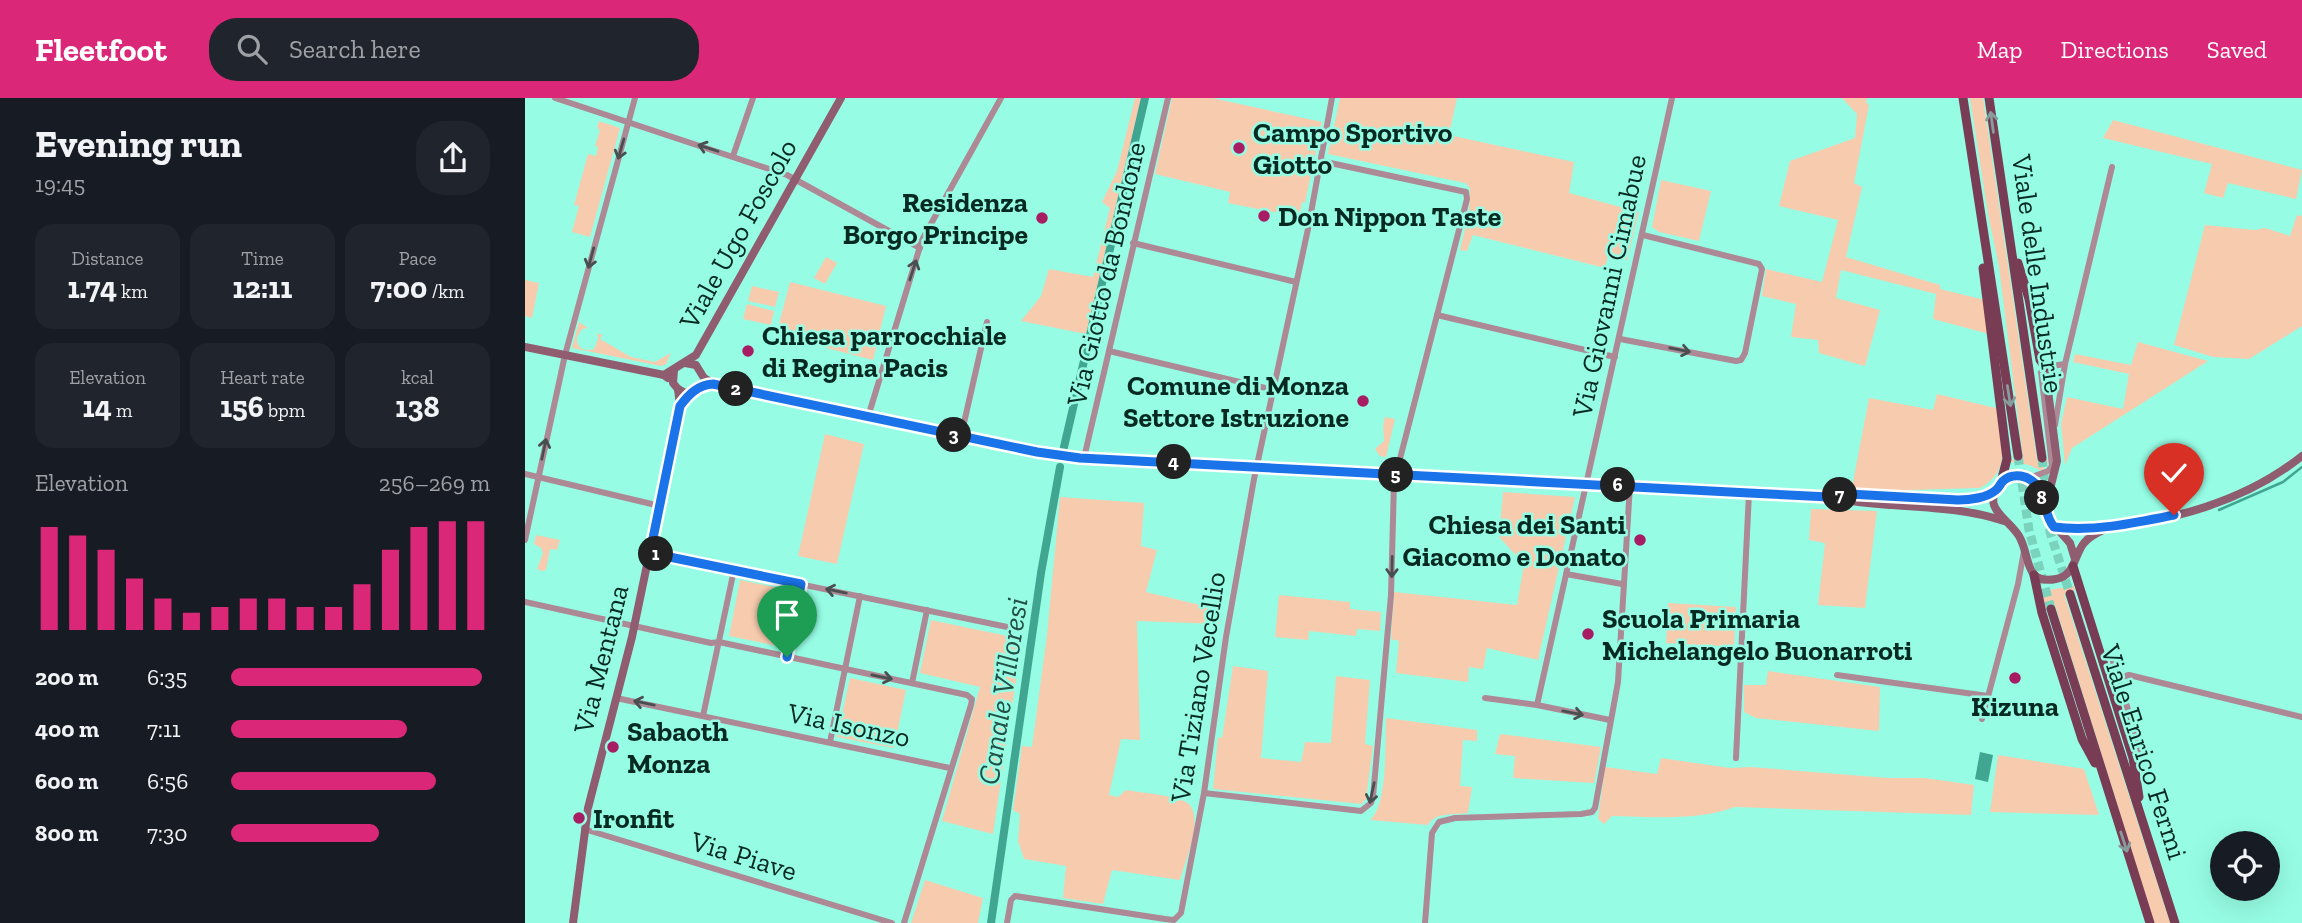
<!DOCTYPE html>
<html lang="en">
<head>
<meta charset="utf-8">
<style>
  :root { --surface:#171b24; --page:#20242c; --text:#f1f3f6; --muted:#9ea1a6; --accent:#db2777 }
  body { margin:0; font-family:"Zilla Slab",serif; background:var(--page); color:var(--text); height:100vh; display:flex; flex-direction:column; font-size:26px; white-space:nowrap }
  * { box-sizing:border-box; margin:0 }
  p { font-size:23px; color:var(--muted) }
  .icon { flex:none; width:38px; height:38px; fill:none; stroke:currentColor; stroke-width:2; stroke-linecap:round; stroke-linejoin:round }
  .map { position:relative; flex:1; overflow:hidden }
  .side { display:flex; flex-direction:column; background:var(--surface); width:525px }
  .side>* { flex:none }
  .fabs { position:absolute; left:1685px; top:733px; display:grid; gap:14px }
  .fabs a { display:grid; place-items:center; width:70px; height:70px; border-radius:50%; background:var(--surface); box-shadow:0 7px 28px #0002; font-size:35px }
  .pin { position:absolute; display:grid; place-items:center; width:60px; height:60px; color:#fff; margin:-72px -30px; border-radius:50% 50% 50% 0; rotate:-45deg; box-shadow:0 0 7px #0007 }
  .pin .icon { rotate:45deg }
  .km { position:absolute; width:35px; height:35px; margin:-18px; border-radius:50%; background:#222; color:#fff; font-size:19px; line-height:35px; text-align:center }
  .round { display:grid; place-items:center; flex:none; width:74px; height:74px; border-radius:28px; background:var(--page) }
  .headline { display:flex; align-items:center; justify-content:space-between; height:119px; padding:0 35px }
  h1 { font-size:38px; font-weight:700; line-height:52px }
  .figures { display:grid; grid-template-columns:repeat(3,1fr); gap:10px; height:119px; padding:7px 35px }
  .figures div { display:grid; align-content:center; border-radius:18px; background:var(--page); text-align:center }
  .figures b { font-size:30px; font-weight:700 }
  .figures small { font-size:19px; font-weight:400 }
  .figures p { font-size:19px }
  .chart { height:196px; padding:14px 35px }
  .chart p { display:flex; justify-content:space-between }
  .chart svg { width:100%; height:126px; margin-top:7px; stroke:var(--accent); stroke-width:6 }
  ul { padding:0 35px; list-style:none; font-size:23px }
  li { display:grid; grid-template-columns:112px 84px 1fr; align-items:center; height:52px }
  li i { height:18px; border-radius:9px; background:var(--accent) }
  header { display:flex; align-items:center; gap:42px; box-sizing:border-box; height:98px; padding:0 35px; background:var(--accent); color:#fff }
  header strong { font-size:33px }
  nav { display:flex; gap:38px; margin-inline-start:auto; font-size:24px }
  .search { width:490px; height:63px; background:var(--page); display:flex; align-items:center; gap:18px; box-sizing:border-box; padding:0 24px; border-radius:28px; color:var(--muted); font-size:26px }
  main { display:flex; flex:1; min-height:0 }
  .map>svg:first-child { display:block }
</style>
</head>
<body>
<header>
<strong>Fleetfoot</strong>
<div class="search"><svg class="icon" aria-label="search" viewBox="0 0 24 24"><circle cx="10" cy="10" r="6"/><path d="M15 15l6 6"/></svg>Search here</div>
<nav><a>Map</a><a>Directions</a><a>Saved</a></nav>
</header>
<main>
<section class="side">
<div class="headline"><div><h1>Evening run</h1><p>19:45</p></div><a class="round"><svg class="icon" aria-label="share" viewBox="0 0 24 24"><path d="M12 15V3M7 8l5-5 5 5M5 13v7h14v-7"/></svg></a></div>
<div class="figures">
<div><p>Distance</p><b>1.74<small> km</small></b></div>
<div><p>Time</p><b>12:11</b></div>
<div><p>Pace</p><b>7:00<small> /km</small></b></div>
</div>
<div class="figures">
<div><p>Elevation</p><b>14<small> m</small></b></div>
<div><p>Heart rate</p><b>156<small> bpm</small></b></div>
<div><p>kcal</p><b>138</b></div>
</div>
<div class="chart"><p><span>Elevation</span>256–269 m</p>
<svg viewBox="0 0 160 44" preserveAspectRatio="none"><path d="M5 44V8M15 44V11M25 44V16M35 44V26M45 44V33M55 44V38M65 44V36M75 44V33M85 44V33M95 44V36M105 44V36M115 44V28M125 44V16M135 44V8M145 44V6M155 44V6"/></svg>
</div>
<ul>
<li><b>200 m</b>6:35<i style="width:97%"></i></li>
<li><b>400 m</b>7:11<i style="width:68%"></i></li>
<li><b>600 m</b>6:56<i style="width:79%"></i></li>
<li><b>800 m</b>7:30<i style="width:57%"></i></li>
</ul>
</section>
<div class="map">
<svg width="1777" height="825" viewBox="0 0 1777 825">
  <rect width="100%" height="100%" fill="#96fde4"/>
  <g fill="#f7ccae">
    <path d="M610,0H616L561,236L496,223L516,198L524,171L568,179L585,110L577,104L592,73Z"/>
    <path d="M647,0H687L797,24L780,105L777,104L774,119L703,105L705,94L630,76Z"/>
    <path d="M815,0H932L924,37L1049,64L1044,95L1114,114L1102,162L1083,158L1080,170L948,137L942,153L935,152L944,114L945,90L940,85L803,56Z"/>
    <path d="M1317,0H1342L1341,4L1344,7L1329,85L1337,89L1321,159L1415,187V191L1460,202L1464,236L1408,221L1411,196L1316,172L1311,200L1355,212L1340,268L1294,255L1293,242L1266,239L1271,206L1237,198L1241,171L1297,184L1313,122L1254,108L1265,63L1330,40L1332,16Z"/>
    <path d="M1445,0H1458L1512,362L1525,361L1517,373L1504,367L1486,364V362L1498,359L1474,169L1463,116Z"/>
    <path d="M1588,22L1777,72L1771,101L1703,85L1698,100L1679,95L1687,66L1578,40Z"/>
    <path d="M74,23L95,30L65,139L47,134L54,108L49,107L63,56L71,58L73,49L70,48L75,32L72,30Z"/>
    <path d="M1136,82L1186,93L1174,143L1134,134L1127,129Z"/>
    <path d="M1772,117L1777,118V228L1724,261L1688,259L1649,247L1680,127L1730,132L1740,130L1765,138Z"/>
    <path d="M301,159L312,165L300,186L289,180Z"/>
    <path d="M0,182L14,185L7,220L0,218Z"/>
    <path d="M265,184L361,208L348,262L251,237Z"/>
    <path d="M227,188L254,194L250,209L223,203Z"/>
    <path d="M222,206L249,213L246,227L218,221Z"/>
    <path d="M54,224L63,230L57,231L52,239C51,250 59,254 69,251L73,241L72,235L77,237L75,241L106,259L130,264L146,255L141,266L136,268L47,250Z"/>
    <path d="M1613,244L1683,263L1547,350L1540,367L1536,326L1542,299L1598,311L1604,276L1548,264L1550,256L1606,267Z"/>
    <path d="M1412,296L1471,310C1475,341 1489,372 1455,390L1348,393L1327,389L1344,300L1408,312Z"/>
    <path d="M860,319L870,321L861,359L855,358L850,351L859,343L858,328Z"/>
    <path d="M300,336L339,346L312,466L273,458Z"/>
    <path d="M978,394L1050,399L1013,562L962,550L958,571L944,569L943,584L871,575L874,543L866,541L869,494L992,507L999,466L974,439Z"/>
    <path d="M535,399L619,405L616,448L632,452L621,494L696,512L694,526L612,523L615,642L596,641L584,697L593,699L601,692C617,695 648,697 661,704C681,715 660,764 655,782L587,772L578,806L538,800L541,768L499,761L493,743L495,716L488,712L497,648L507,649L522,537Z"/>
    <path d="M1286,411L1352,413L1340,510L1293,507L1300,445L1284,442Z"/>
    <path d="M11,437L35,442L32,452L25,451L21,472L17,473L12,471L18,455L16,450L9,446Z"/>
    <path d="M215,482L268,493L257,549L204,538Z"/>
    <path d="M1549,488L1550,492L1539,496L1645,825H1629L1530,507L1517,511L1516,493Z"/>
    <path d="M754,497L825,504V511L856,514L855,533L832,531L831,538L784,533L783,542L750,539Z"/>
    <path d="M1143,505L1211,509L1209,549L1141,545Z"/>
    <path d="M406,522L497,541L468,736L417,723L455,589L395,575Z"/>
    <path d="M708,568L743,573L736,660L776,664L780,644L806,645L811,578L845,582L840,646L848,648L841,701L836,706L688,691L693,639L697,640Z"/>
    <path d="M1243,573L1355,589L1354,633L1231,620L1219,614V587H1241Z"/>
    <path d="M325,580L381,592L369,650L312,639Z"/>
    <path d="M861,620L952,632V643L938,642L935,688L947,689L943,715C930,717 910,714 903,727L845,722C863,707 860,644 861,620Z"/>
    <path d="M975,636L1076,649L1069,685L988,680L990,658L970,656Z"/>
    <path d="M1473,657L1559,671L1574,717L1465,714Z"/>
    <path d="M1136,660L1205,670L1226,669L1363,680H1400L1449,687L1446,717L1210,709C1172,723 1127,719 1087,718L1079,726L1073,721L1080,669L1132,676Z"/>
    <path d="M400,782L458,800L453,825H386Z"/>
  </g>
  <path fill="#41a691" d="M1455,654L1468,657L1463,684L1450,681Z"/>
  <g fill="none" stroke-linecap="round" stroke-linejoin="round">
    <path stroke="#41a691" stroke-width="2.5" d="M1694,412L1758,384L1777,369"/>
    <g stroke="#41a691" stroke-width="8">
      <path d="M539,349L620,0"/>
      <path d="M466,825L516,475L535,369"/>
    </g>
    <g stroke="#79d3bd" stroke-width="9" stroke-dasharray="9 4.5" stroke-linecap="butt">
      <path d="M1493,358L1504,432L1526,511"/>
      <path d="M1517,360L1522,403"/>
      <path d="M1523,417L1525,434L1545,496"/>
    </g>
    <g stroke="#ad8995" stroke-width="6">
      <path d="M30,0L262,77L395,150"/>
      <path d="M208,58L228,0"/>
      <path d="M608,145L771,184"/>
      <path d="M912,217L1090,259"/>
      <path d="M1095,241L1211,263L1216,262L1220,255L1237,171L1234,166L1118,137"/>
      <path d="M584,253L749,292"/>
      <path d="M343,319L397,142L476,0"/>
      <path d="M1530,327L1540,266L1587,69"/>
      <path d="M436,338L462,224"/>
      <path d="M559,360L643,0"/>
      <path d="M0,376L135,408"/>
      <path d="M1504,380L1523,373L1527,368L1516,274L1520,269L1540,266"/>
      <path d="M0,442L40,257L110,0"/>
      <path d="M125,455L492,531"/>
      <path d="M1041,476L1097,486"/>
      <path d="M0,504L186,545L194,544L442,597L447,601L446,607L379,825"/>
      <path d="M262,559L276,486"/>
      <path d="M1587,560L1617,657"/>
      <path d="M1312,577L1463,598"/>
      <path d="M1593,580L1604,577L1777,619"/>
      <path d="M387,585L402,512"/>
      <path d="M91,600L425,670"/>
      <path d="M960,600L1012,607L1085,622"/>
      <path d="M1012,607L1147,0"/>
      <path d="M178,618L209,472"/>
      <path d="M1457,621L1493,486L1499,453"/>
      <path d="M305,644L335,498"/>
      <path d="M1211,660L1224,395"/>
      <path d="M679,695L836,713L846,705L848,699L866,497L869,384L942,101L941,94L796,63"/>
      <path d="M59,731L367,825"/>
      <path d="M482,825L486,802L490,798L640,821L649,822L656,815L679,695L701,539L729,381L783,131L807,0"/>
      <path d="M900,825L907,735L914,724L930,720L1056,716L1067,714L1070,710L1093,584L1105,387"/>
    </g>
    <g stroke="#8f5d6f" stroke-width="8">
      <path d="M0,249L139,277L143,280"/>
      <path d="M160,265L171,267L179,280L189,286"/>
      <path d="M1520,269L1532,363L1521,407"/>
      <path d="M149,272L148,285L153,291L160,295L189,286L546,360L1304,399C1361,412 1422,404 1479,423"/>
      <path d="M139,277L171,257L316,0"/>
      <path d="M1311,398L1324,396L1444,402L1471,392"/>
      <path d="M1529,429C1544,431 1556,429 1571,428C1643,426 1721,403 1777,358"/>
      <path d="M1550,461L1545,445L1522,419L1511,386L1498,378L1480,381C1451,409 1483,419 1494,438C1506,458 1498,487 1531,481C1550,478 1549,457 1559,445C1566,436 1577,433 1587,428"/>
      <path d="M48,825L63,710L107,539L155,308L153,291"/>
    </g>
    <g stroke="#783d54" stroke-width="9">
      <path d="M1438,0L1493,358"/>
      <path d="M1464,0L1517,360"/>
      <path d="M1493,165L1504,201L1515,262L1520,269"/>
      <path d="M1458,170L1482,361L1476,384"/>
      <path d="M1548,468L1608,660L1614,699"/>
      <path d="M1509,477L1517,515L1557,641L1570,665"/>
      <path d="M1545,496L1650,825"/>
      <path d="M1526,511L1625,825"/>
    </g>
  </g>
  <defs><path id="oneway-shaft" d="M-6 0H5M1.5-3L5.5 0L1.5 3" fill="none" stroke-width="1.6" stroke-linecap="round" stroke-linejoin="round" transform="scale(1.75)"/></defs>
  <g stroke="#879d9c">
    <use href="#oneway-shaft" transform="translate(1467 24) rotate(-98)"/>
    <use href="#oneway-shaft" transform="translate(1484 298) rotate(81)"/>
    <use href="#oneway-shaft" transform="translate(1599 744) rotate(72)"/>
  </g>
  <g stroke="#494f50">
    <use href="#oneway-shaft" transform="translate(183 50) rotate(-162)"/>
    <use href="#oneway-shaft" transform="translate(96 51) rotate(106)"/>
    <use href="#oneway-shaft" transform="translate(66 160) rotate(105)"/>
    <use href="#oneway-shaft" transform="translate(388 172) rotate(-72)"/>
    <use href="#oneway-shaft" transform="translate(1155 252) rotate(11)"/>
    <use href="#oneway-shaft" transform="translate(19 351) rotate(-78)"/>
    <use href="#oneway-shaft" transform="translate(867 469) rotate(91)"/>
    <use href="#oneway-shaft" transform="translate(311 493) rotate(-168)"/>
    <use href="#oneway-shaft" transform="translate(357 579) rotate(12)"/>
    <use href="#oneway-shaft" transform="translate(119 605) rotate(-168)"/>
    <use href="#oneway-shaft" transform="translate(1048 615) rotate(11)"/>
    <use href="#oneway-shaft" transform="translate(847 695) rotate(102)"/>
  </g>
  <g fill="none" stroke-linecap="round" stroke-linejoin="round">
    <g stroke="#fff" stroke-width="14">
      <path id="route" d="M262,559L276,486L125,455L155,308C164,296 173,287 188,286L512,354L555,360L1224,395L1304,399L1324,396L1433,402C1444,402 1462,400 1471,392C1474,390 1475,386 1478,383C1488,374 1504,377 1512,388C1522,400 1518,416 1529,429C1568,434 1610,425 1649,417"/>
    </g>
    <use href="#route" stroke="#1a73e8" stroke-width="9"/>
  </g>
  <g fill="#a71c62" stroke="#96fde4" stroke-width="2.5">
    <circle cx="714" cy="50" r="7"/>
    <circle cx="739" cy="118" r="7"/>
    <circle cx="517" cy="120" r="7"/>
    <circle cx="223" cy="253" r="7"/>
    <circle cx="838" cy="303" r="7"/>
    <circle cx="1115" cy="442" r="7"/>
    <circle cx="1063" cy="536" r="7"/>
    <circle cx="1490" cy="580" r="7"/>
    <circle cx="88" cy="649" r="7"/>
    <circle cx="54" cy="720" r="7"/>
  </g>
  <g text-anchor="middle" dominant-baseline="central" stroke-width="5" stroke-linejoin="round" paint-order="stroke">
    <g font-size="28" font-weight="bold" fill="#062922" stroke="#96fde4" text-anchor="start">
      <text x="728" y="34">Campo Sportivo<tspan x="728" dy="32">Giotto</tspan></text>
      <text x="503" y="104" text-anchor="end">Residenza<tspan x="503" dy="32">Borgo Principe</tspan></text>
      <text x="753" y="118">Don Nippon Taste</text>
      <text x="237" y="237">Chiesa parrocchiale<tspan x="237" dy="32">di Regina Pacis</tspan></text>
      <text x="824" y="287" text-anchor="end">Comune di Monza<tspan x="824" dy="32">Settore Istruzione</tspan></text>
      <text x="1101" y="426" text-anchor="end">Chiesa dei Santi<tspan x="1101" dy="32">Giacomo e Donato</tspan></text>
      <text x="1077" y="520">Scuola Primaria<tspan x="1077" dy="32">Michelangelo Buonarroti</tspan></text>
      <text x="1490" y="608" text-anchor="middle">Kizuna</text>
      <text x="102" y="633">Sabaoth<tspan x="102" dy="32">Monza</tspan></text>
      <text x="68" y="720">Ironfit</text>
    </g>
    <g font-size="28" fill="#062922" stroke="#96fde4">
      <text transform="translate(213 136) rotate(-61)">Viale Ugo Foscolo</text>
      <text transform="translate(581 176) rotate(-77)">Via Giotto da Bondone</text>
      <text transform="translate(1513 176) rotate(82)">Viale delle Industrie</text>
      <text transform="translate(1084 188) rotate(-78)">Via Giovanni Cimabue</text>
      <text transform="translate(76 561) rotate(-76)">Via Mentana</text>
      <text transform="translate(673 589) rotate(-81)">Via Tiziano Vecellio</text>
      <text transform="translate(324 627) rotate(12)">Via Isonzo</text>
      <text transform="translate(1619 654) rotate(72)">Viale Enrico Fermi</text>
      <text transform="translate(219 758) rotate(17)">Via Piave</text>
    </g>
    <g font-size="30" font-style="italic" fill="#234f45" stroke="#96fde4">
      <text transform="translate(478 593) rotate(-81)">Canale Villoresi</text>
    </g>
  </g>
</svg>
<div class="fabs">
<a><svg class="icon" aria-label="locate" viewBox="0 0 24 24"><circle cx="12" cy="12" r="6"/><path d="M12 2v4M12 18v4M2 12h4M18 12h4"/></svg></a>
</div>
<div class="pin" style="left:262px;top:559px;background:#1e9e55"><svg class="icon" aria-label="arrive" viewBox="0 0 24 24"><path d="M6 21V4h12l-3 4 3 4H6"/></svg></div>
<div class="pin" style="left:1649px;top:417px;background:#d93025"><svg class="icon" aria-label="check" viewBox="0 0 24 24"><path d="M5 12l5 5 9-10"/></svg></div>
<b class="km" style="left:131px;top:456px">1</b>
<b class="km" style="left:211px;top:291px">2</b>
<b class="km" style="left:429px;top:337px">3</b>
<b class="km" style="left:649px;top:364px">4</b>
<b class="km" style="left:871px;top:377px">5</b>
<b class="km" style="left:1093px;top:387px">6</b>
<b class="km" style="left:1315px;top:397px">7</b>
<b class="km" style="left:1517px;top:400px">8</b>
</div>
</main>
</body>
</html>
